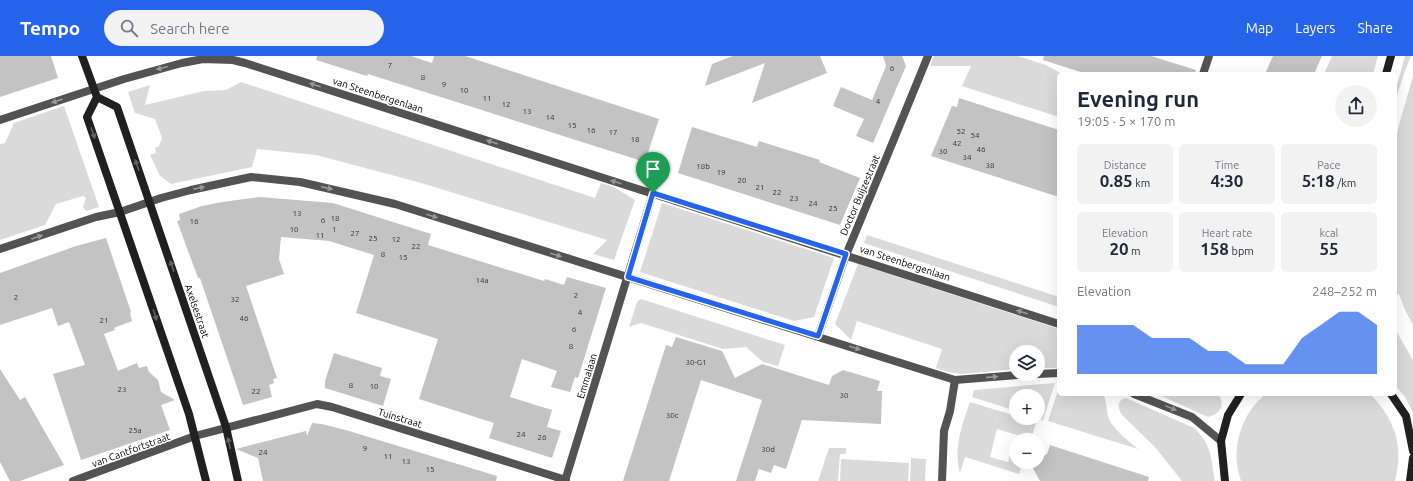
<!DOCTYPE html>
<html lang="en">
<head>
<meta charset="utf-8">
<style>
  :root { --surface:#fff; --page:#f2f2f3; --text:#1f2937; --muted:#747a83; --accent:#2563eb }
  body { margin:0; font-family:Ubuntu,sans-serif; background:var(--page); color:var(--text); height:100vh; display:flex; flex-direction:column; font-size:15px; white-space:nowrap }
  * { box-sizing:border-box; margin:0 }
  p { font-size:13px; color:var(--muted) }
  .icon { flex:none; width:22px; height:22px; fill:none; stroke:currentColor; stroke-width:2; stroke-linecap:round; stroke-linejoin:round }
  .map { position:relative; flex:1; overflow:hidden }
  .details { position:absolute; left:1057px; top:16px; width:340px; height:324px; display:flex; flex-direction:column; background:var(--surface); border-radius:6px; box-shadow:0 4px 16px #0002 }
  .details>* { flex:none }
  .buttons { position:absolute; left:1009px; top:289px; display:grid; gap:8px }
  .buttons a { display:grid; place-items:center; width:36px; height:36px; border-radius:50%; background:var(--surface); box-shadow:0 4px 16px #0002; font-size:20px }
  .pin { position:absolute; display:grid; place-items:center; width:34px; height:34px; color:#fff; margin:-41px -17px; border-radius:50% 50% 50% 0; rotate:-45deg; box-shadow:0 0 4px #0007 }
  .pin .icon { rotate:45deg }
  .round { display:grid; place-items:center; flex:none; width:42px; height:42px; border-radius:21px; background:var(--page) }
  .head { display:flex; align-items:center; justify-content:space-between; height:68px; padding:0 20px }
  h1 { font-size:22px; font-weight:700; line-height:30px }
  .stats { display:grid; grid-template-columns:repeat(3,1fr); gap:6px; height:68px; padding:4px 20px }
  .stats div { display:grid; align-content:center; border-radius:6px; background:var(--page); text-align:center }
  .stats b { font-size:17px; font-weight:700 }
  .stats small { font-size:11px; font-weight:400 }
  .stats p { font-size:11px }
  .chart { height:112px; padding:8px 20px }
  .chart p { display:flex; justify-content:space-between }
  .chart svg { width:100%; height:72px; margin-top:4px; fill:var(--accent); opacity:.7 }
  header { display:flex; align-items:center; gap:24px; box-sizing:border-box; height:56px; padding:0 20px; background:var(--accent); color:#fff }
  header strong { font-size:19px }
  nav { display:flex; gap:22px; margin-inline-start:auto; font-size:14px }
  .search { width:280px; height:36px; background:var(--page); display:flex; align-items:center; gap:10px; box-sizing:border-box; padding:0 14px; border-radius:22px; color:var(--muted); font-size:15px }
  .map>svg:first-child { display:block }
</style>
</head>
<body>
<header>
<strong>Tempo</strong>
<div class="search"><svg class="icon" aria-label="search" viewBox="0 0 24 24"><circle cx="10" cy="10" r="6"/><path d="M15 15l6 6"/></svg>Search here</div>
<nav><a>Map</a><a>Layers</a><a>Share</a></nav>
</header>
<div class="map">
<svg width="1413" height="425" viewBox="0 0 1413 425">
  <rect width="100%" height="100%" fill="#fff"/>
  <g fill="#dadada">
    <path d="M934,0H1018L1046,9L1062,18H1059V61L962,30L971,10H930Z"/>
    <path d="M1332,0H1378L1373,18H1324Z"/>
    <path d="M1405,0H1411L1405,15L1395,46V36Z"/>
    <path d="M1413,20V269L1405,254L1399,238L1395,239V87L1400,65Z"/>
    <path d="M241,26L595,142L601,127L614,131L635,144L614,204L593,198L607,184L418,126L316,99L257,93L252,111L171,128L160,120L150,99L156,97L155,92L159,90L162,82L155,63L135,57L128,36L150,29L145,49L204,35L226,34Z"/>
    <path d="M64,50L99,151L86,155L83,151L86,142L83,140L56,148L45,169L0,184V88L5,87L14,67Z"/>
    <path d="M662,147L834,202L814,261L794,265L640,216Z"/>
    <path d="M867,179L1059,241V251L864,187Z"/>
    <path d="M858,208L1059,273V312H1038V296H1016V313L963,318L952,317L936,312L942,293L857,265L851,284L835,268Z"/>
    <path d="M641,243L785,289L778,310L763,306L746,291L723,293L641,267L629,271L637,246Z"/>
    <path d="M1395,273L1413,304V357L1405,341L1395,329Z"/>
    <path d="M1055,327L1043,364L1038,362V340H1016V355L972,341L974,334Z"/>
    <path d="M1059,331V338H1103C1107,345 1106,353 1108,360C1111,372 1129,385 1138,393L1048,365Z"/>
    <path d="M1157,338H1218C1226,349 1220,358 1208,361Z"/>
    <path d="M1266,338H1370C1395,363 1404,390 1395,425H1241C1230,395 1240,358 1266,338Z"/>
    <path d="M1126,342L1194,372C1212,388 1211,403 1215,425H1182L1155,391L1122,359C1118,352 1116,345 1126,342Z"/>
    <path d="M970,346L1016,360V362H1021L1036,367L1031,383L997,373L990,401L1008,406L1010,399L1016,401V406H1023L1019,418L965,401L960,417C953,393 962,369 970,346Z"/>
    <path d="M829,392H846V398H840L838,425H818Z"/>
    <path d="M911,402L926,403L925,425H910Z"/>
    <path d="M841,403L909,407L908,425H840Z"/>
  </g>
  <g fill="#c3c3c3">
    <path d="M0,0H51L58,22L0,41Z"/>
    <path d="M317,0H411L432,7L434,0H465L659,63L645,106L368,18L367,20L316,4Z"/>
    <path d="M733,0H820L827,17L752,47L765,7L705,30L712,8Z"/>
    <path d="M883,0H902L906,10L873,87L856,80L864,63L833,50L841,31L872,44L886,10Z"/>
    <path d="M1044,0H1151L1196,14L1195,18H1087L1043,4Z"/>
    <path d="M1273,0H1322L1314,18H1265Z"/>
    <path d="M959,42L1059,74V141L931,100L952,50L957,51Z"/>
    <path d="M692,71L757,91L759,85L820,104L819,106L860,122L840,169L678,117Z"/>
    <path d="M260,141L333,147L431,178L428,189L544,225L545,223L564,229L567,221L606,232L578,322L575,321L570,336L551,331L557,315L522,303L510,341L552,354L547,371L561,375L552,402L489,382L494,367L419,343L438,283L356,257L374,199L329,185L281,181L279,203L284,218L246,230L277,322L273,323L274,327L269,329L272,341L243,349L200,222H198L177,165L180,164L179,158L202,150L222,146Z"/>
    <path d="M106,182L131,256L130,257L132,265L114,272L115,274L104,278L118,315L137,307L139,312L147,310L149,316L158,324L161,336L175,344L161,349L170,374L81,404L53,318L85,309L69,266L58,270L52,252L0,269V217L76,190Z"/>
    <path d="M676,281L722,295L735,322L762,308L829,329L832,320L843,314L880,325L877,335H882L881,368L802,364L786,413L774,409L771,417L759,413L755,425H736L762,344L701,324L669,425H623L666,289L672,291Z"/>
    <path d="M334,297L382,312L380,320L391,323L383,350L325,332V325Z"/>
    <path d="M0,313L20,344L25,341L64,409L20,425H10L0,406Z"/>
    <path d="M312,367L322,368L349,375L497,420L496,425H263L258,402L236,393L306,375L307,380Z"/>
    <path d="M1050,389L1149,421L1148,425H1040L1030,407L1038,406V403L1047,398Z"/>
  </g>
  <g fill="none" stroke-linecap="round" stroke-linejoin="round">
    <g stroke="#535353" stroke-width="8">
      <path d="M1203,18L1209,0"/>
      <path d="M0,64L124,23L182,7L203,3L233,4L245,7L1059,268"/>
      <path d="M0,193L96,161L120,156L161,142L191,134L251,121L300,126L395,148L955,324L1029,318"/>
      <path d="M818,280L846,199L885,105L928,0"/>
      <path d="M1038,318L1059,317"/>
      <path d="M1134,338L1192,361L1221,385"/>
      <path d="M73,425L195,380L317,348L332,351L566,424"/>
      <path d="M565,425L653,137"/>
      <path d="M942,425L944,375L950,355L955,324"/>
    </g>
    <g stroke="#202020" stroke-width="8">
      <path d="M82,0L97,41L117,51L226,371L238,425"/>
      <path d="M1386,18L1391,0"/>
      <path d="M97,41L87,61L189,358L206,425"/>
      <path d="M1391,338L1406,360L1413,395"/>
      <path d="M1225,425L1221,385L1228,359L1241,338"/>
      <path d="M1410,425L1413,402"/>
    </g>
  </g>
  <defs><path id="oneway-solid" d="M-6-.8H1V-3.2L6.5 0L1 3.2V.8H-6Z"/></defs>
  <g fill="#989898">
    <use href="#oneway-solid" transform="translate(162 12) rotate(165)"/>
    <use href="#oneway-solid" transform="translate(315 29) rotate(-162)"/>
    <use href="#oneway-solid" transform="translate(57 45) rotate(161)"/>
    <use href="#oneway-solid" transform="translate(492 86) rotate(-162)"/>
    <use href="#oneway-solid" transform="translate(616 126) rotate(-163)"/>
    <use href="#oneway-solid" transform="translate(199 132) rotate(-12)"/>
    <use href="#oneway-solid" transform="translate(327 132) rotate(13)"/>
    <use href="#oneway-solid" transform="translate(432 160) rotate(17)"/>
    <use href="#oneway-solid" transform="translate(37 181) rotate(-19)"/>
    <use href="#oneway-solid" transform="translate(556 199) rotate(17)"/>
    <use href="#oneway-solid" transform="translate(1022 256) rotate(-162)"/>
    <use href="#oneway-solid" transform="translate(855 292) rotate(18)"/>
    <use href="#oneway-solid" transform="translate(992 321) rotate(-5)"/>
    <use href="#oneway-solid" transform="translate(1171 352) rotate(22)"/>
  </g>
  <g fill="#636363">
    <use href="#oneway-solid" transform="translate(93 77) rotate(71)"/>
    <use href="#oneway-solid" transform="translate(137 109) rotate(-109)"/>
    <use href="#oneway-solid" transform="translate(172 210) rotate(-109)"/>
    <use href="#oneway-solid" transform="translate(155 259) rotate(71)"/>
    <use href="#oneway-solid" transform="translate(229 387) rotate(-103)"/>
  </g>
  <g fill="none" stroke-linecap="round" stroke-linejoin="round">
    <g stroke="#fff" stroke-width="8">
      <path id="route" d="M653,137L846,198L818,280L628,221Z"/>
    </g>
    <use href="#route" stroke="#2563eb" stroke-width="5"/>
  </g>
  <g text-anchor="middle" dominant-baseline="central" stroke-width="3" stroke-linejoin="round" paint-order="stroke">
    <g font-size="8" fill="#313131">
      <text x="390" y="9">7</text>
      <text x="892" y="12">6</text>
      <text x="423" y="21">8</text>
      <text x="444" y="28">9</text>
      <text x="464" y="34">10</text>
      <text x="487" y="42">11</text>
      <text x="878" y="45">4</text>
      <text x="506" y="48">12</text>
      <text x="527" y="55">13</text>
      <text x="550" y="61">14</text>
      <text x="572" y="69">15</text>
      <text x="591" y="74">16</text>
      <text x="961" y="75">52</text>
      <text x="613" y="76">17</text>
      <text x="975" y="79">54</text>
      <text x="635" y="83">18</text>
      <text x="957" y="87">42</text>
      <text x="981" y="93">46</text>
      <text x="943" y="95">30</text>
      <text x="967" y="101">34</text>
      <text x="990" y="109">38</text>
      <text x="703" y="110">18b</text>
      <text x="721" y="116">19</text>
      <text x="742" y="124">20</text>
      <text x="760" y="131">21</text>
      <text x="777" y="136">22</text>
      <text x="794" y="142">23</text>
      <text x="813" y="147">24</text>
      <text x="833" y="152">25</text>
      <text x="297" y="157">13</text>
      <text x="335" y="162">18</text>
      <text x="323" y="164">6</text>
      <text x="194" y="165">16</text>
      <text x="294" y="173">10</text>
      <text x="334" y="173">1</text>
      <text x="355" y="177">27</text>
      <text x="320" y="179">11</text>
      <text x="373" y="182">25</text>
      <text x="396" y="183">12</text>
      <text x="416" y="190">22</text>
      <text x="383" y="198">8</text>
      <text x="403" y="201">15</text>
      <text x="482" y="224">14a</text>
      <text x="576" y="239">2</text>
      <text x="16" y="241">2</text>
      <text x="235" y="243">32</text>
      <text x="580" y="256">4</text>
      <text x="244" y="262">46</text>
      <text x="104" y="264">21</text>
      <text x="574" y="273">6</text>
      <text x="571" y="290">8</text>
      <text x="696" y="306">30-G1</text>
      <text x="351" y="329">8</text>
      <text x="374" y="330">10</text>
      <text x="122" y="333">23</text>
      <text x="256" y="335">22</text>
      <text x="844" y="339">30</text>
      <text x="672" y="359">30c</text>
      <text x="135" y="374">25a</text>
      <text x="521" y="378">24</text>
      <text x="542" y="381">26</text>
      <text x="365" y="392">9</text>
      <text x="768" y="393">30d</text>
      <text x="263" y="396">24</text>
      <text x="388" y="400">11</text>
      <text x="406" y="405">13</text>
      <text x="430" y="413">15</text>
    </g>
    <g font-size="10" fill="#000" stroke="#fff">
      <text transform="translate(378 39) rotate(18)">van Steenbergenlaan</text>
      <text transform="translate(860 139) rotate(-67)">Doctor Buijzestraat</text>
      <text transform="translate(905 207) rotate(18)">van Steenbergenlaan</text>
      <text transform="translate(197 255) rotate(71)">Axelsestraat</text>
      <text transform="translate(587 320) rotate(-73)">Emmalaan</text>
      <text transform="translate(400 362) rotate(17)">Tuinstraat</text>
      <text transform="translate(131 394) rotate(-20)">van Cantfortstraat</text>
    </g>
  </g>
</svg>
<div class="buttons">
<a><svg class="icon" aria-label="layers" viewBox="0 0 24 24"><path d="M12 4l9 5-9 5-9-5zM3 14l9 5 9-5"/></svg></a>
<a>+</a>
<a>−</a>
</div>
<div class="pin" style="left:653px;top:137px;background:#1e9e55"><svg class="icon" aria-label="arrive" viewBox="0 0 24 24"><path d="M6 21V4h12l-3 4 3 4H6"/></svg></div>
<section class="details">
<div class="head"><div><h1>Evening run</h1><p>19:05 · 5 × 170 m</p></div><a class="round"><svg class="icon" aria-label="share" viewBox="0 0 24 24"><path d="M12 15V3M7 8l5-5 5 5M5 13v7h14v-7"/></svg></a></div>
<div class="stats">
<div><p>Distance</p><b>0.85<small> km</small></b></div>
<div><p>Time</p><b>4:30</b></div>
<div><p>Pace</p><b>5:18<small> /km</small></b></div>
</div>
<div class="stats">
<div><p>Elevation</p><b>20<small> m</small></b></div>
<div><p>Heart rate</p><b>158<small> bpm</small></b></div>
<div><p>kcal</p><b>55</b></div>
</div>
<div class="chart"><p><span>Elevation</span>248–252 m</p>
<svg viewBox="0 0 160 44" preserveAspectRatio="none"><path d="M0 44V14L10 14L20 14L30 14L40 22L50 22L60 22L70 30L80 30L90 38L100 38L110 38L120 22L130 14L140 6L150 6L160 14V44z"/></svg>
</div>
</section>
</div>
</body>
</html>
